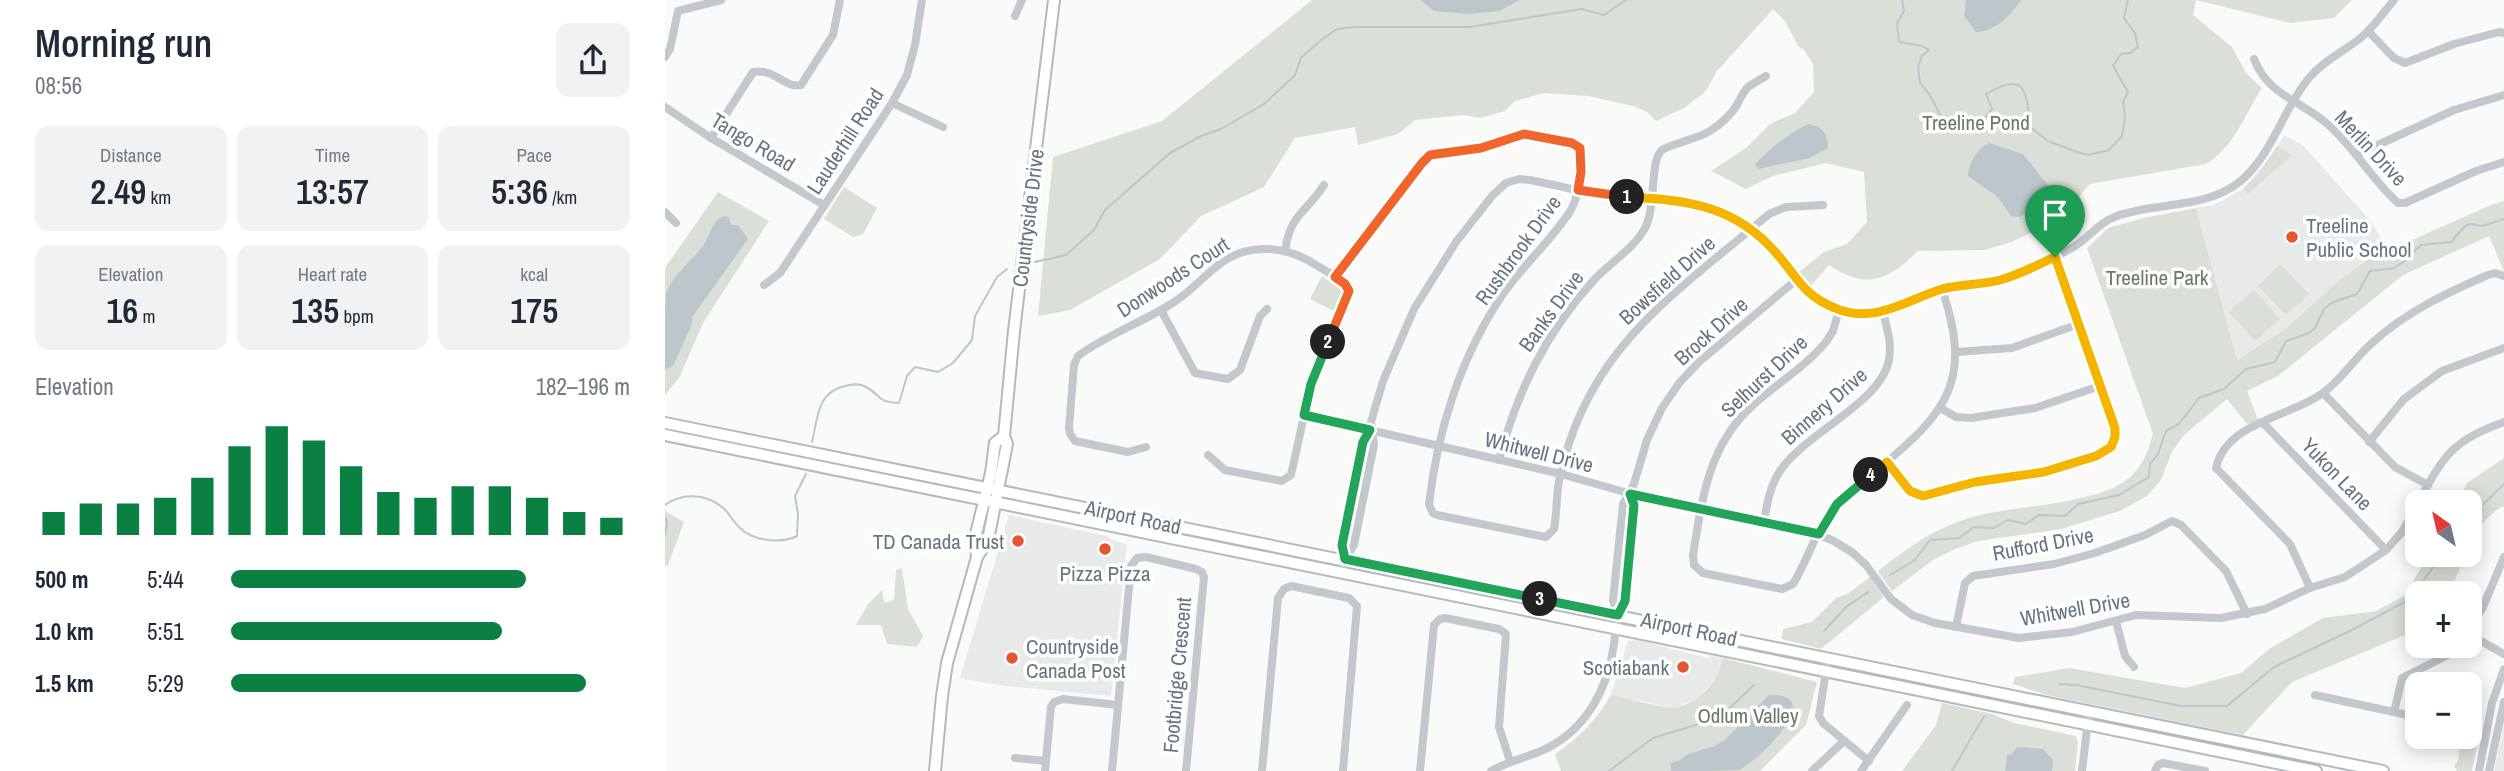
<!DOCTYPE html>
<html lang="en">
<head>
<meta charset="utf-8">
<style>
  :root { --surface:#fff; --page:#f2f2f3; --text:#1f2937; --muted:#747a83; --accent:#0b8043 }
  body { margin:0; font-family:"Archivo Narrow",sans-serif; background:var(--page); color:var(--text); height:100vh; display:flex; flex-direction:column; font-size:26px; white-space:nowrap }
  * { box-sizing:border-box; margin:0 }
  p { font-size:23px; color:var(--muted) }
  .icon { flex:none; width:38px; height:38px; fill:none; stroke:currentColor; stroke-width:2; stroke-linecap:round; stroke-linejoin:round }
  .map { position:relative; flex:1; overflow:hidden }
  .drawer { display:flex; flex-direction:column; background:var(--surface); width:665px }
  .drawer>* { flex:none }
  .needle { width:46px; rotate:326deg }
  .tools { position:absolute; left:1740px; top:490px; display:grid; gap:14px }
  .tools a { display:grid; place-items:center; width:77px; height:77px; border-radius:14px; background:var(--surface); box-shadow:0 4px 18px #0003; font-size:35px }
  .pin { position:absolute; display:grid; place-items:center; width:60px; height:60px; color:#fff; margin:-72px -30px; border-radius:50% 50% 50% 0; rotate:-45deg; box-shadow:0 0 7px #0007 }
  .pin .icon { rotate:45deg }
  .km { position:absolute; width:35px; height:35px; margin:-18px; border-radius:50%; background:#222; color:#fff; font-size:19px; line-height:35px; text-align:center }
  .round { display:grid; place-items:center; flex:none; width:74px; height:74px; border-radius:14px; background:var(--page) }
  .summary { display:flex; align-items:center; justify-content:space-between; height:119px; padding:0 35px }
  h1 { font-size:38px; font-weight:600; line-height:52px }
  .figures { display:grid; grid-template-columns:repeat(3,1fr); gap:10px; height:119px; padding:7px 35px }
  .figures div { display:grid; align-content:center; border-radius:14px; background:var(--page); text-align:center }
  .figures b { font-size:35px; font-weight:600 }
  .figures small { font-size:19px; font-weight:400 }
  .figures p { font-size:19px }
  .chart { height:196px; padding:14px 35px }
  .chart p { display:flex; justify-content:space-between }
  .chart svg { width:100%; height:126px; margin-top:7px; stroke:var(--accent); stroke-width:6 }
  ul { padding:0 35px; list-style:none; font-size:23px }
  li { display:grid; grid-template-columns:112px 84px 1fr; align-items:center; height:52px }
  li i { height:18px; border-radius:9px; background:var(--accent) }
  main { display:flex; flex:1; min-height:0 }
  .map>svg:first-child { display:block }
</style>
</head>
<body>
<main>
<section class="drawer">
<div class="summary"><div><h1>Morning run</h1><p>08:56</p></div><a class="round"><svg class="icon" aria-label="share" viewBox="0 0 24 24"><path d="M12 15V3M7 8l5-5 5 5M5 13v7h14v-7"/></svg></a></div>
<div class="figures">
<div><p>Distance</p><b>2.49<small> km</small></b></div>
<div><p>Time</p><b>13:57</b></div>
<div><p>Pace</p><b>5:36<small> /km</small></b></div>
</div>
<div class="figures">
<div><p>Elevation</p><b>16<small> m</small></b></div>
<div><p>Heart rate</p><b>135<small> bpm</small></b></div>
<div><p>kcal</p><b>175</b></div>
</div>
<div class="chart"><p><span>Elevation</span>182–196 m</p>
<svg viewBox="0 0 160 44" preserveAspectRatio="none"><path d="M5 44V36M15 44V33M25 44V33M35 44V31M45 44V24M55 44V13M65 44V6M75 44V11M85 44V20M95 44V29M105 44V31M115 44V27M125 44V27M135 44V31M145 44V36M155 44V38"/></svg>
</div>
<ul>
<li><b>500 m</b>5:44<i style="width:74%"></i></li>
<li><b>1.0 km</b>5:51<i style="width:68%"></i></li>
<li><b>1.5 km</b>5:29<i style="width:89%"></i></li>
</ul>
</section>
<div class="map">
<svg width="1839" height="771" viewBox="0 0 1839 771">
  <rect width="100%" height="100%" fill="#fafaf8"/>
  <g fill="#e8e9e9">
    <path d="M1619,135L1639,146L1707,223L1723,251L1702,260L1624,326L1572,360L1531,208L1549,205L1578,189L1607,155Z"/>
    <path d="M344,515L441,536L447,540L462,544L446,696L339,686L295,678Z"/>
    <path d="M973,640L1042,658L1048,656L1058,658L1055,673L1035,697L1010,708L946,695L963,641Z"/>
    <path d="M1839,723V771H1829L1835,743Z"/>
  </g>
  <g fill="#dadfd7">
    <path d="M647,0H1687L1669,18L1625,23L1531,0L1528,15L1567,47L1581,73L1597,88C1579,116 1569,147 1541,164L1425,184L1395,218L1347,242L1319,250L1253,251C1223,281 1201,290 1164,265L1144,288L1132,274L1159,252L1182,244L1202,222L1199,172L1161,163L1108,176L1081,189L1046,171L1081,148L1105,124L1130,113L1149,92L1148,64L1139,50L1133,46L1120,21L1108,9L1052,71L1040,92L1019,108L991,121L982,112L968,106L924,96L879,93L850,101L840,111L816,118L798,115L750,120L733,134L693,145L690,127L630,138L599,187L536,216L495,259L405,310L373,316L388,157L497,121Z"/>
    <path d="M1612,146L1627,155L1583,194L1578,189L1592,176Z"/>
    <path d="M179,187L212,208L198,234L188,237L159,219Z"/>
    <path d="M53,192L104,221L38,323L14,378L0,395V268Z"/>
    <path d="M1839,201V271L1824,236L1738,275L1613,376L1582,391L1593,420L1582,424L1562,399L1519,435L1507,452L1496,480L1482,496L1455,511L1396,529L1313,541L1290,549L1268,560L1227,591L1213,571C1245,546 1271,527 1311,516C1351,505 1443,505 1470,472C1480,461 1484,448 1488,434L1422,248L1443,228L1479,218L1531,208L1572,360L1623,327L1670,284L1702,260L1826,205Z"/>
    <path d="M1615,264L1644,294L1621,315L1593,286Z"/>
    <path d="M657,276L676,290V297L669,311L645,299Z"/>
    <path d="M1589,290L1615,319L1590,341L1564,312Z"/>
    <path d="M1839,458V506C1822,514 1812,530 1804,547V502H1792L1802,483Z"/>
    <path d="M0,511L19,522L3,565L0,566Z"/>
    <path d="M1764,555H1801L1784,593H1752V630L1627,682L1578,735L1381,695L1348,684L1350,677L1404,668L1520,688L1576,673L1604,649L1658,618L1711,611L1739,596Z"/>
    <path d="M237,568L243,609L258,636L252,647L222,644L216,625H191L204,603L217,590L219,603L229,600L231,570Z"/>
    <path d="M1205,577L1219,597L1156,649L1117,639L1118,629L1147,622L1171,598L1184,593Z"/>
    <path d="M1058,658L1152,682L1141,725L1095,771H896L890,754C915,737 931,720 946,695C960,697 1001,710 1012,707C1036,702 1054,681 1058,658Z"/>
    <path d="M1277,703L1327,714L1349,723L1411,736L1413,742L1410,771H1237L1271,725Z"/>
    <path d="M1811,723L1817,724L1807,771H1792L1789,765L1792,763L1797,737H1804V731Z"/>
  </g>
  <g fill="#bbc7cb">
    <path d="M756,0H855L834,11L804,14L769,11Z"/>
    <path d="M1301,0H1356C1346,15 1330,32 1311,32L1299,16Z"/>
    <path d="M1143,124C1157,126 1163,133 1163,148L1145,158L1093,169L1090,164C1106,147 1122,135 1143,124Z"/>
    <path d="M1324,143L1358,154L1389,193L1387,199L1355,217L1346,216L1333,197L1303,176C1304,163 1311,149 1324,143Z"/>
    <path d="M60,216L65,218L64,221L67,225H73L83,239L27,317V324L8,366L0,370C0,355 0,304 1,293C8,275 26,261 38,246C45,236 47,219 60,216Z"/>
    <path d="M1104,695C1165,692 1091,764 1073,770C1061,771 1021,771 1006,771V763L1015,760L1023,754L1050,746L1060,740Z"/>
    <path d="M1352,747L1378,749L1388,760L1387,771H1340L1342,755L1347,754Z"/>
  </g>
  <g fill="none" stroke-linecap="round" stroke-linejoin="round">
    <g stroke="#bbc7cb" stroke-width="2">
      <path d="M1237,0L1239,11L1232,23L1234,42L1257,46L1264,50L1257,56L1253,67L1255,83L1265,95L1275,115L1282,124L1290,128L1314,125L1327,109L1321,94C1363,69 1361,94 1365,127L1383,141L1412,152L1423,155L1444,150L1457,136L1460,117L1458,102L1463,92L1448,66L1456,54L1465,53L1473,47L1470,33L1459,18L1463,0"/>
      <path d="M370,262L401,255L429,230L440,210L505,153L536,136L556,129L599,104L630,75L636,58L656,40L672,29L690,27H805L917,9L939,15L961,0"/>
      <path d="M147,442C153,417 152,392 180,386C187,384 195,383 201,387C217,395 210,402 234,403L242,376L250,367L273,372L288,363L307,340L310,316L332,277L342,269"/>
      <path d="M0,505C16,493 40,493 57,507C64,512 68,522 75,528C88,541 116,544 132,536L133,514L130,496L141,474"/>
      <path d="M0,517L2,523L0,535"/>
      <path d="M1804,518L1839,484"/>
      <path d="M1225,575L1250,560L1265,540L1294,538L1309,527L1329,528L1343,520L1361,524L1374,515L1400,516L1413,504L1454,495L1484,477L1485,464L1493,454L1501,431L1514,424L1534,398L1559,389L1581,369L1610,362L1621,341L1644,333L1650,328L1659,309L1666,303L1692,294L1705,271L1729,268L1737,263L1756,245L1786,242L1800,226L1806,224L1818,226L1839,219"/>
      <path d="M1159,631L1181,607L1203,592"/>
      <path d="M1394,684L1411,685L1516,706H1562L1609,667L1687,630L1745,599L1777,555"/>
      <path d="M944,771L988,738L1034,724L1065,708L1089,685"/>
      <path d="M1287,771L1319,716"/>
    </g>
    <g stroke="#b3babf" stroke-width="14">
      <g id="secondary">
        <path d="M0,423L1718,771"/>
        <path d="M0,435L1651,771"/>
        <path d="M312,557L323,540L342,444L339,436L349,331L389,0"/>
        <path d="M270,771L277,696L282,663L312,557L310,538L326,473L330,443L339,436"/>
      </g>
    </g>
    <g stroke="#c3c8cc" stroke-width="8">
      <path d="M350,16L357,0"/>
      <path d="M1703,31L1729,58L1740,63L1789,44L1834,32L1839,33"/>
      <path d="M0,57L5,49L13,11L56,0"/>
      <path d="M1589,59C1603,95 1634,100 1660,122C1688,145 1706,179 1733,203H1740L1811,171L1839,162"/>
      <path d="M227,103L278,127"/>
      <path d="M0,107L46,138L159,205"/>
      <path d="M46,138L88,72C110,68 118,88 136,85L168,35L175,0"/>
      <path d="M1691,155L1789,110L1839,95"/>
      <path d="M0,212L11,223"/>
      <path d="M620,251C625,214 641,213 659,185"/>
      <path d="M670,277L757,163L765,155L816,148L859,134L907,143L915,148C919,168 915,192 906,210C887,240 859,264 838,294C796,356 772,431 764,505L768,513L772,515L881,537L889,529C892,514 891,497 894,481C921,348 1009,295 1104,214L1121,207L1158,205"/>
      <path d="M99,285L115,273L227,103L242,75L250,45L257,0"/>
      <path d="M496,310L530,373L563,379L575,370L595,316L602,309"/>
      <path d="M1174,310L1168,331L1161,342C1140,367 1111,384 1087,406C1043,446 1037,500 1028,555L1029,565L1038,573L1117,589L1128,584C1143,560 1153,524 1172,504C1185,491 1199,480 1213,469C1283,412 1308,380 1277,289"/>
      <path d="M1291,352L1347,348L1414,324"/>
      <path d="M1658,393L1730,467L1763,485"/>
      <path d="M1275,408L1291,417L1306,418L1370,408L1435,386"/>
      <path d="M639,415L896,474L977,497L1146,532L1169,541L1188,553L1201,565L1226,599L1247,615L1270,623L1354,638L1407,632L1471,615L1556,618L1600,609L1645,588L1680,577L1709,558L1721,550L1737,532L1752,505"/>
      <path d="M1598,423L1721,550"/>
      <path d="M1704,442L1739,399L1777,371L1839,348"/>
      <path d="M481,447L463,452L410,441L405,434L404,428L409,365L413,356C441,335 476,323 506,304C525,293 538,276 556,263C585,242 622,246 651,265C662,272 678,279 684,291L646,384L626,475L617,481L560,470L543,455"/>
      <path d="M834,460C852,392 880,334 928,281C943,264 969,249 980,228C991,208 985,162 996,151C1001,145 1033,139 1045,131C1056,124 1065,116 1072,105C1075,99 1078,92 1083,87C1089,83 1096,79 1101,76"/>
      <path d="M1222,462L1245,491L1258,496L1310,483L1379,472L1431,456L1445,447L1450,437V428L1389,257"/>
      <path d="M1753,502C1780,455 1786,441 1839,422"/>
      <path d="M1099,522C1102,503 1105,486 1115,471C1140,433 1216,403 1224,360C1227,343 1222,328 1218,312"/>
      <path d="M680,559L689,545L709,445L706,422L718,381L749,309L791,242L827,196L841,183L854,179L865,180C891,185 917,192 943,196C990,202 1029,196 1071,220C1087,229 1101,241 1112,254C1131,276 1143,301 1173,310C1213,322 1243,299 1280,289C1299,283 1318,285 1337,280C1361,274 1383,260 1405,249C1423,240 1432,223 1452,216C1491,202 1539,209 1573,183C1607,157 1617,110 1644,78C1659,60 1680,51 1698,36C1710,25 1719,12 1729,0"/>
      <path d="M677,572L680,559L677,545L698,442L705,431"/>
      <path d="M1645,588L1625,544L1551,468C1561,422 1625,417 1658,393C1676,380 1690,358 1707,343C1741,312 1781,293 1823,275L1830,273L1839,276"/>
      <path d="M952,615L948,600L958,504L969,484L982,440L997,408L1015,382L1034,362L1131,280"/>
      <path d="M1451,621L1460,656L1469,667"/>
      <path d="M1291,627L1300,583L1308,576L1389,564L1430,553L1480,535L1507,521L1516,525L1561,571L1582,614"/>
      <path d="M1804,631L1818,607L1839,557"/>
      <path d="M1804,634L1839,654"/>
      <path d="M1163,658L1154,716L1158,723L1204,761"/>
      <path d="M1650,695L1752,717"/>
      <path d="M1729,712L1737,678L1783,655L1793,646"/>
      <path d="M350,758L381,761"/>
      <path d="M380,771L386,707L389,702L398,699L453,705"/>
      <path d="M447,771L466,566L472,558L481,557L531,569L537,572L539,577L521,771"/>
      <path d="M597,771L613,598L619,589L626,586L684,598L692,606L678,771"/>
      <path d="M755,771L769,625L775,619L780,618L834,629L841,634L834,727L845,761"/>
      <path d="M826,771C842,762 859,758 876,751C913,735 936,702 945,664C951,643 949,621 960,601L969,505L965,494"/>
      <path d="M1147,771L1179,741"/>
      <path d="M1196,771L1242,705"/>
      <path d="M1417,771L1424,712"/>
      <path d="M1490,771L1493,765L1498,763L1540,771"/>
      <path d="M1814,771L1827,703L1839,669"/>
      <path d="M1824,771L1839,702"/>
    </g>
    <use href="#secondary" stroke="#fff" stroke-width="10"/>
  </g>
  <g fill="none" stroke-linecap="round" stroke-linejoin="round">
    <g stroke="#fff" stroke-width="14">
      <path id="split-1" d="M962,197C1022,200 1070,205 1112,254C1133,278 1138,295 1170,308C1208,325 1242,300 1277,289C1296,284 1316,285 1335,280C1354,275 1372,265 1390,257"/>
    </g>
    <g stroke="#fff" stroke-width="14">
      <path id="split-2" d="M663,342L684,291L680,284L670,277L757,163L765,155L816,148L859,134L907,143L915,148L916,172L913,190L962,197"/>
    </g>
    <g stroke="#fff" stroke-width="14">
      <path id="split-3" d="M663,342L646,384L639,415L705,430L698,442L677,545L680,559L875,599"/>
    </g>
    <g stroke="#fff" stroke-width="14">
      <path id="split-4" d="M875,599L953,615L960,601L969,505L965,494L1154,534L1172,504L1206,475"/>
    </g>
    <g stroke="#fff" stroke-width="14">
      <path id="split-5" d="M1206,475L1222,462L1245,491L1258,496L1310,482L1379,472L1431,456L1446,447L1450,437V428L1390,257"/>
    </g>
    <use href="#split-1" stroke="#f5b400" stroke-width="9"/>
    <use href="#split-2" stroke="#f0652b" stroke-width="9"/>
    <use href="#split-3" stroke="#22a559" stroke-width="9"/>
    <use href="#split-4" stroke="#22a559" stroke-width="9"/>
    <use href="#split-5" stroke="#f5b400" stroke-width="9"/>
  </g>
  <g fill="#e4572e" stroke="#fff" stroke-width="2.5">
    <circle cx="1627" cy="237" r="7"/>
    <circle cx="353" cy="541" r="7"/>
    <circle cx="440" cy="549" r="7"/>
    <circle cx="347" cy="658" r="7"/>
    <circle cx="1018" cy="667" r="7"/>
  </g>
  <g text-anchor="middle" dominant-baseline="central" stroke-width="7" stroke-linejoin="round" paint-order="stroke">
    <g font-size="21" fill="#687a64" stroke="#fff">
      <text x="1311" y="122">Treeline Pond</text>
      <text x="1492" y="277">Treeline Park</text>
      <text x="1083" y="715">Odlum Valley</text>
    </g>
    <g font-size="21" fill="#657683" stroke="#fff">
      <text transform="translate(180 141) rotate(-57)">Lauderhill Road</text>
      <text transform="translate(88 142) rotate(31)">Tango Road</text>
      <text transform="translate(1706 148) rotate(47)">Merlin Drive</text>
      <text transform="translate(363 218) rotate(-83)">Countryside Drive</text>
      <text transform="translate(853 250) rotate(-54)">Rushbrook Drive</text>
      <text transform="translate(508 277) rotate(-33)">Donwoods Court</text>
      <text transform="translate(1002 280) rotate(-42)">Bowsfield Drive</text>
      <text transform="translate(886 311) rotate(-54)">Banks Drive</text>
      <text transform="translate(1046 331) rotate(-42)">Brock Drive</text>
      <text transform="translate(1099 376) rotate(-43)">Selhurst Drive</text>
      <text transform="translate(1159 406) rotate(-41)">Binnery Drive</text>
      <text transform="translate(874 452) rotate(14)">Whitwell Drive</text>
      <text transform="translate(1672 474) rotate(46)">Yukon Lane</text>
      <text transform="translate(468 517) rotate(12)">Airport Road</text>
      <text transform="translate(1378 544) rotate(-11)">Rufford Drive</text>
      <text transform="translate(1410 609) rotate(-10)">Whitwell Drive</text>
      <text transform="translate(1024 629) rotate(12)">Airport Road</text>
      <text transform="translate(512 675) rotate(-85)">Footbridge Crescent</text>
    </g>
    <g font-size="21" fill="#657683" stroke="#fff" text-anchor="start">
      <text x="1641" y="225">Treeline<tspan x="1641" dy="24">Public School</tspan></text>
      <text x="339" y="541" text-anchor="end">TD Canada Trust</text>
      <text x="440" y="573" text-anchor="middle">Pizza Pizza</text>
      <text x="361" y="646">Countryside<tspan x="361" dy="24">Canada Post</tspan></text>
      <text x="1004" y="667" text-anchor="end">Scotiabank</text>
    </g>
  </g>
</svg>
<div class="tools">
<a><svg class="needle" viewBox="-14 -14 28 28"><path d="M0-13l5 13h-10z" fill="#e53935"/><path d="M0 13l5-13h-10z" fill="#747a83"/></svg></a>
<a>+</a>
<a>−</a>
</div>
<div class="pin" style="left:1390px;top:257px;background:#1e9e55"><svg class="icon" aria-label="arrive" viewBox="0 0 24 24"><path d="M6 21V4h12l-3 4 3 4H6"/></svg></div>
<b class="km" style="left:962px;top:197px">1</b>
<b class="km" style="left:663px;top:342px">2</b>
<b class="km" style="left:875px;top:599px">3</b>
<b class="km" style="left:1206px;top:475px">4</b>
</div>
</main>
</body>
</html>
